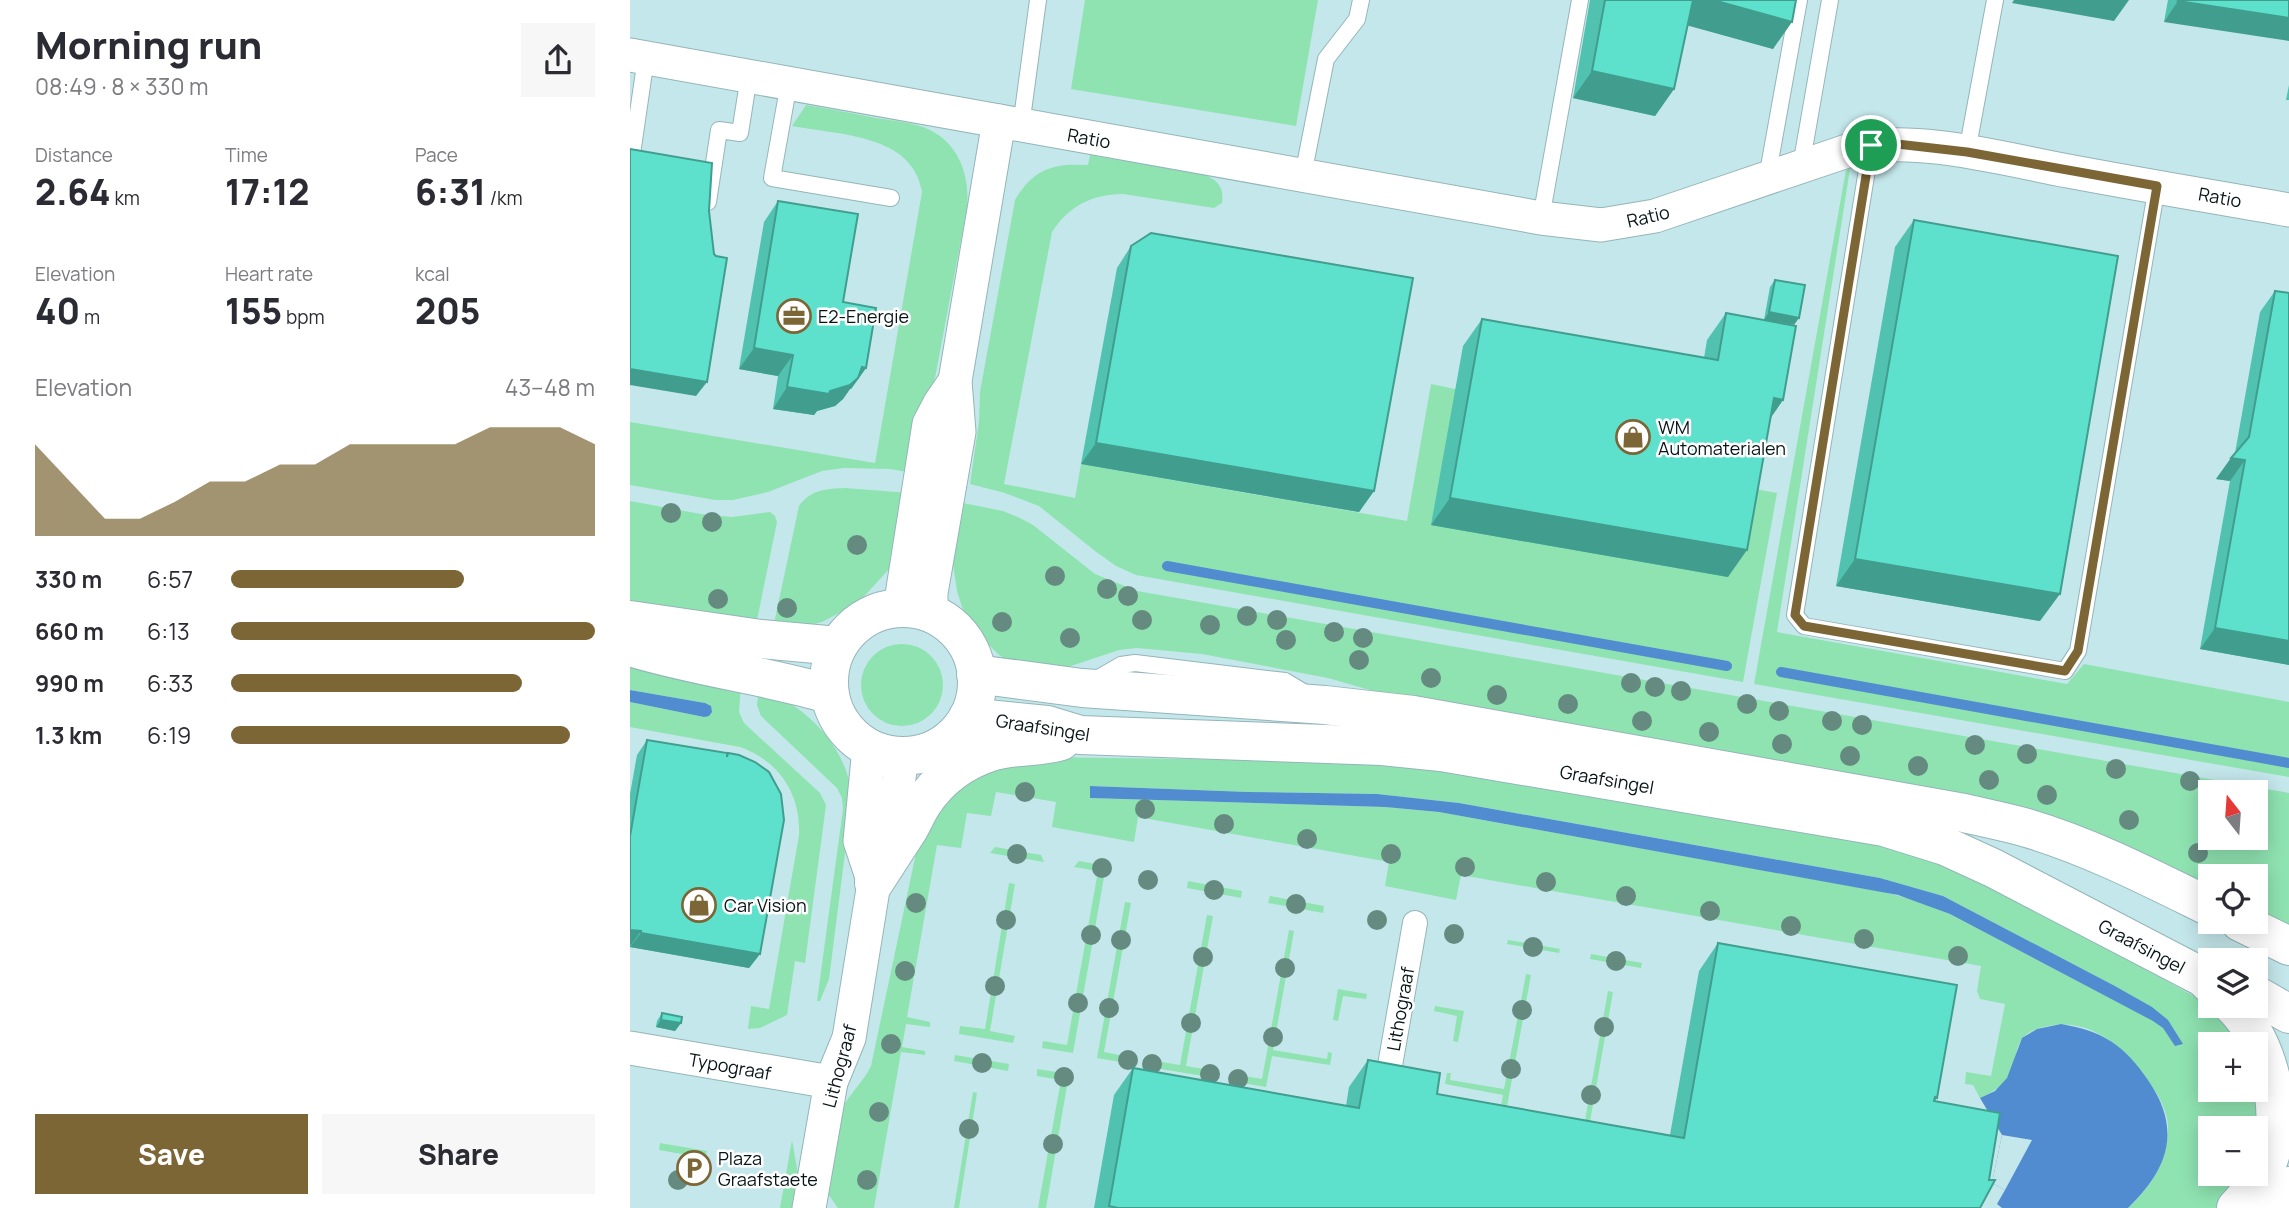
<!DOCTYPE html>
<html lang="en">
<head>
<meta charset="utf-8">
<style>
  :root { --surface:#fff; --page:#f7f7f7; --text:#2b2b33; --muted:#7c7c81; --accent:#7c6636 }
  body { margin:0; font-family:Manrope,sans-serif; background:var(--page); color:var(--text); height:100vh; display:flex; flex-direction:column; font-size:26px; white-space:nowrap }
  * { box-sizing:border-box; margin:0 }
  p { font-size:23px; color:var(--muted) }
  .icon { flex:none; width:38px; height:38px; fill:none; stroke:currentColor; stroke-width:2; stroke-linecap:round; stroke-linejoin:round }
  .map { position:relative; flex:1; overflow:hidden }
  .details { display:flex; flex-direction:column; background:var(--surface); width:630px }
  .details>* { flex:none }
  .needle { width:46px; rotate:343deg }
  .buttons { position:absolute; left:1568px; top:780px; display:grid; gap:14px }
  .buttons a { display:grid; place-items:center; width:70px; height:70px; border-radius:0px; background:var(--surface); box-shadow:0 4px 18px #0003; font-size:35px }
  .pin { position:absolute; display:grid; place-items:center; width:60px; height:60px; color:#fff; margin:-30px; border:4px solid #fff; border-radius:50%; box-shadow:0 2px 7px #0007 }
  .round { display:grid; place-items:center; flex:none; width:74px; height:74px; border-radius:0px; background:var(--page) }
  .headline { display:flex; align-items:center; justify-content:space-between; height:119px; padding:0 35px }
  h1 { font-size:38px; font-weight:800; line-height:52px }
  .metrics { display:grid; grid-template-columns:repeat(3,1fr); gap:10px; height:119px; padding:7px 35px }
  .metrics div { display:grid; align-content:center }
  .metrics b { font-size:35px; font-weight:800 }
  .metrics small { font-size:19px; font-weight:400 }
  .metrics p { font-size:19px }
  .chart { height:196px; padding:14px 35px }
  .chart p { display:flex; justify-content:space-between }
  .chart svg { width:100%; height:126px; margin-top:7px; fill:var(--accent); opacity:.7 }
  .button { display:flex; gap:14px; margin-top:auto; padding:14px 35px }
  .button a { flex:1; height:80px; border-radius:0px; background:var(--accent); color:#fff; font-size:28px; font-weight:800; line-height:80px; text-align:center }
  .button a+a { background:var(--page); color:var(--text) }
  ul { padding:0 35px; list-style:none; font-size:23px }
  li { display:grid; grid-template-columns:112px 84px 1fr; align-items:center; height:52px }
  li i { height:18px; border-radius:9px; background:var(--accent) }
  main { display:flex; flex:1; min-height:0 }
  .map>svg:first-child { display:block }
</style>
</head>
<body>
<main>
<section class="details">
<div class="headline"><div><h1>Morning run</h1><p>08:49 · 8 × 330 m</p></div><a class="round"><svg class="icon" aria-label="share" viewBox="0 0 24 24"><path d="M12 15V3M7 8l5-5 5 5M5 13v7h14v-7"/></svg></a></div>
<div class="metrics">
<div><p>Distance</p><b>2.64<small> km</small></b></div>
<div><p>Time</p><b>17:12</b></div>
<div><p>Pace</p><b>6:31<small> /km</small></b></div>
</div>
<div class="metrics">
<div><p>Elevation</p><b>40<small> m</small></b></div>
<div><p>Heart rate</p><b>155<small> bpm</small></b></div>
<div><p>kcal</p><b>205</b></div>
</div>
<div class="chart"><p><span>Elevation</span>43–48 m</p>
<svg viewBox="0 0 160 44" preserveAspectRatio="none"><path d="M0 44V12L10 25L20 38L30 38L40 32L50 25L60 25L70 19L80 19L90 12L100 12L110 12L120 12L130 6L140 6L150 6L160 12V44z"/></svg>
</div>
<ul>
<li><b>330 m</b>6:57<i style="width:64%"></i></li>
<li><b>660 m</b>6:13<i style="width:100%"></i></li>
<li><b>990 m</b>6:33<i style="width:80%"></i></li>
<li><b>1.3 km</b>6:19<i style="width:93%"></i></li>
</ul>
<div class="button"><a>Save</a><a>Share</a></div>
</section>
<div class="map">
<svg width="1659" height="1208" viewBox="0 0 1659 1208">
  <rect width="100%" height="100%" fill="#c4e7eb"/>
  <g fill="#8fe3b1" fill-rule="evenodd">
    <path d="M455,0H688L666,126L441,89Z"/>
    <path d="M176,105C200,109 223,113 246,118C264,121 284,122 300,130C330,145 340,177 337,208L305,378L291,420L284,473L260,469L214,468L192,471L138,492L103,500H85L0,485V422L245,463L292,192C283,134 209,135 162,126Z"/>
    <path d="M460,155L575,175C589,181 594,188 592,203L584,208L493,194C461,195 440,205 422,232L374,484L445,498L451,464L777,521L801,384L825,389L1098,577L1114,487L1147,493L1113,682L506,575L486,566L465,551L409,506L375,493L340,484L349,422L350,392L385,200C403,169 423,163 458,165Z"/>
    <path d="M1220,169L1147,632L1437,684L1454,664L1659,702V777L1124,684L1216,170Z"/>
    <path d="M215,488L280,493L261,567L228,603L192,622L176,626L143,628L169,506C181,489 197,489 215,488Z"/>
    <path d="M0,501L71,514L102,517L140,512L145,516L147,522L126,625L0,605Z"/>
    <path d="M328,502L373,511L390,518L403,525L465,574L507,591L1659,793V935L1626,918V877H1580V895L1515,862L813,711L698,678L572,654L507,648L489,650L414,675L385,665L369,655L343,629L332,607L327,591L321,551ZM1580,793H1626V838H1580Z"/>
    <circle cx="272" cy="685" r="41"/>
    <path d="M0,659L111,684L109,712L114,723L190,793L196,805L175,963L165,961L157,1015L130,1028L118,1029L121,1006L139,1009L169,835C171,794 149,761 110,747L0,727V702L74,717L75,703L0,690Z"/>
    <path d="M129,688C176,705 218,747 222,798L199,979L190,1001H187L213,809L212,798L207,788L131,716L127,705Z"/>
    <path d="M413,757L756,762L1244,843L1295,858L1363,886L1573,1001L1591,1016L1612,1045H1580V1090L1628,1089L1626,1129H1580V1174H1615L1590,1208H1498C1521,1187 1537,1163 1538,1130C1539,1115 1530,1098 1522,1086C1499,1052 1464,1017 1418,1026C1377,1034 1393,1056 1376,1080C1369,1089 1360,1093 1350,1098L1343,1085L1335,1084L1336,1072L1361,1076L1375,1004L1350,999L1347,991L1351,966L831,875L826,900L755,886L759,862L508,817L504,842L422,827L426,802L366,792L361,816L337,813L331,848L307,845L277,1017L300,1022V1027L276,1024L272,1047L295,1051V1055L271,1052L244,1208H208L198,1194L213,1107C221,1092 234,1081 241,1066L286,853C298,824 321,789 350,775C369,766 393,763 413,757ZM460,786L618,792L747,794L829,803L1250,878L1313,896L1483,985L1493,1005L1320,914L1287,901L1254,892L809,812L755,807L460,798Z"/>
    <path d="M365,847L411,855L414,862L360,853Z"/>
    <path d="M449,861L476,866L443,1053L412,1048L413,1041L437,1045L468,871L444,867Z"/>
    <path d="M558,881L612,891L611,898L557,888Z"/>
    <path d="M379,883L385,884L360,1031L385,1036L383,1043L329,1034L330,1026L355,1029Z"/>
    <path d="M640,896L694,906L693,913L638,903Z"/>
    <path d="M495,902L501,903L474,1052L504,1058L503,1064L467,1058Z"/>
    <path d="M577,915L583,916L556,1066L586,1071L585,1078L519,1067L520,1060L550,1065Z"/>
    <path d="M659,930L664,931L643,1050L697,1059L698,1052L702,1053L700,1065L642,1056L636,1087L601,1081L602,1074L632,1079Z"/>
    <path d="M878,940L930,949L929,953L877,944Z"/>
    <path d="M961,954L1012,963L1011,968L960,959Z"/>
    <path d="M896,974L901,975L876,1112L869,1118L873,1095L815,1084L817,1073H821L820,1080L874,1089Z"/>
    <path d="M708,989L737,994L736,999L713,996L708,1021L703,1020Z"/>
    <path d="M978,991L983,992L959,1127L954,1126Z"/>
    <path d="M805,1006L834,1011L828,1042L823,1041L827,1016L804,1011Z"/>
    <path d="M325,1055L379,1064L378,1071L324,1061Z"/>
    <path d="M407,1069L439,1074L416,1208H408L431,1080L407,1076Z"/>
    <path d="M343,1092L347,1093L329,1208H324Z"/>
    <path d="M162,1140L168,1174L163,1208H150Z"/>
    <path d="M30,1143L77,1151L75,1158L29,1150Z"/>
  </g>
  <g fill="#518cd0">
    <path d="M0,690L75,703L81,706L82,712L79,716L74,717L0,702Z"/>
    <path d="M460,786L618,792L747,794L829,803L1250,878L1313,896L1483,985L1522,1007L1538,1020L1553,1044L1545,1046L1533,1028L1523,1021L1320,914L1268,895L809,812L755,807L460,798Z"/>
    <path d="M1431,1024C1473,1031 1494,1045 1518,1080C1552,1129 1539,1169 1498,1208H1372L1367,1204L1375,1190L1362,1183L1372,1135L1350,1098L1365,1091L1377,1078L1392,1038L1407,1029Z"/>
  </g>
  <path fill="#c4e7eb" d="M1372,1135L1402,1140L1375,1190L1362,1183Z"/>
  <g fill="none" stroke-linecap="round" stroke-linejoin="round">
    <g stroke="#518cd0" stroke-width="10">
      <path d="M537,566L1097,666"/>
      <path d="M1151,672L1659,763"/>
    </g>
    <g stroke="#94b5b9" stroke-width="18">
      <g id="service">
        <path d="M159,83L142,178L261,198"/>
        <path d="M391,126L408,0"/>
        <path d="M1241,145L1165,615L1174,626L1435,671L1448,651L1527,186"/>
        <path d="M1337,152L1365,0"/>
        <path d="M1,161L16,58"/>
        <path d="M1171,166L1200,0"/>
        <path d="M673,175L696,59L727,19L731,0"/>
        <path d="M1137,178L1169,0"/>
        <path d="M78,202L89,130L110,133L119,76"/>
        <path d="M911,218L950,0"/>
        <path d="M465,680L491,665L505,663L655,681L675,693"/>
      </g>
    </g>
    <g stroke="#94b5b9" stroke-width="26">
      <path id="pedestrian" d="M755,1094L785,923"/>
    </g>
    <g stroke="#94b5b9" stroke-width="35">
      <g id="minor">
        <path d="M0,55L369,121"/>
        <path d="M268,608L272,595L299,424L310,403L325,381"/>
        <path d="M301,614V593L329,432L325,381L369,121L911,218L971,225L1025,216L1223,149C1287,135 1373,159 1438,171C1512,185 1585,197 1659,210"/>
        <path d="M239,748L230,841L244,883"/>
        <path d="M0,1048L201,1082"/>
        <path d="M179,1208L201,1082L219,1038L244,883L263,822L272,756"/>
      </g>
    </g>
    <g stroke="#94b5b9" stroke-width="40">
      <g id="tertiary">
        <circle cx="273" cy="682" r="74"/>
        <path d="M0,620L131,639L208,646"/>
        <path d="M0,647C65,667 134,675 199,694"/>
        <path d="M346,674L452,688L695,705L783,715L1334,813C1355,818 1376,822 1397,828C1461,847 1521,878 1580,907"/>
        <path d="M338,717L417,725L450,735L752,746L811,752L1254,827L1315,846L1363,868L1580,981"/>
        <path d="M244,883C255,866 266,849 277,832C283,823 287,812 293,803C309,779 333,761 361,752C384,745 408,748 431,741"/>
        <path d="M1610,922L1659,946"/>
        <path d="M1626,995L1659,1014"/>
      </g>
    </g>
    <g stroke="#94b5b9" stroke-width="40">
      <g id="primary">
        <path d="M1575,979L1580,984"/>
        <path d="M1603,1006C1640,1042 1657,1116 1637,1164C1630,1181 1618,1195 1606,1208"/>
        <path d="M1638,1208L1659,1186"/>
      </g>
    </g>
    <use href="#service" stroke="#fff" stroke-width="16"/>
    <use href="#pedestrian" stroke="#fff" stroke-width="24"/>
    <use href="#minor" stroke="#fff" stroke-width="33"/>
    <use href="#tertiary" stroke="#fff" stroke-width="38"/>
    <use href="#primary" stroke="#fff" stroke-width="38"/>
  </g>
  <g fill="#658b80">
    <circle cx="41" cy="513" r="10"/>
    <circle cx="82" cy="522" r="10"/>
    <circle cx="227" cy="545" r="10"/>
    <circle cx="425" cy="576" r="10"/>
    <circle cx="477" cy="589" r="10"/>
    <circle cx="498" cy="596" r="10"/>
    <circle cx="88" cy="599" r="10"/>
    <circle cx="157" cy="608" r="10"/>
    <circle cx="617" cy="616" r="10"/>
    <circle cx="512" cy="620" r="10"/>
    <circle cx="647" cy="620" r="10"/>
    <circle cx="372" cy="622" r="10"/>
    <circle cx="580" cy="625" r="10"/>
    <circle cx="704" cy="632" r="10"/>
    <circle cx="440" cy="638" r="10"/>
    <circle cx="733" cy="638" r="10"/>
    <circle cx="656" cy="640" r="10"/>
    <circle cx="729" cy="660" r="10"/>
    <circle cx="801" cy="678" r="10"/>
    <circle cx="1001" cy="683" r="10"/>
    <circle cx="1025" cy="687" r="10"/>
    <circle cx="1051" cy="691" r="10"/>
    <circle cx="867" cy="695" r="10"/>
    <circle cx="938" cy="704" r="10"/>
    <circle cx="1117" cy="704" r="10"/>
    <circle cx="1149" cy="711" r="10"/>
    <circle cx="1012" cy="721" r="10"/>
    <circle cx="1202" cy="721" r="10"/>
    <circle cx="1232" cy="725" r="10"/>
    <circle cx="1079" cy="732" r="10"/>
    <circle cx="1152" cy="744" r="10"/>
    <circle cx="1345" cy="745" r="10"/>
    <circle cx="1397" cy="754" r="10"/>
    <circle cx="1220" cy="756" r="10"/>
    <circle cx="1288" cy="766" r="10"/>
    <circle cx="1486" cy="769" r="10"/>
    <circle cx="1359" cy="780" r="10"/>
    <circle cx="1560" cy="781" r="10"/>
    <circle cx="395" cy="792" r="10"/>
    <circle cx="1417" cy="795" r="10"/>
    <circle cx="515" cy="809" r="10"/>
    <circle cx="1499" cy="820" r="10"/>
    <circle cx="594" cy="824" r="10"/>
    <circle cx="677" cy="839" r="10"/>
    <circle cx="1568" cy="853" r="10"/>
    <circle cx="387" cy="854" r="10"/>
    <circle cx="761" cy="854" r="10"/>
    <circle cx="835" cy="867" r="10"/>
    <circle cx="472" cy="868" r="10"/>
    <circle cx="518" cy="880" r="10"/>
    <circle cx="916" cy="882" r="10"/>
    <circle cx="584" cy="890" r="10"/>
    <circle cx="996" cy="896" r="10"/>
    <circle cx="286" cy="903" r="10"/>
    <circle cx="666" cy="904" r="10"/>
    <circle cx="1080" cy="911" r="10"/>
    <circle cx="376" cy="920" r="10"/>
    <circle cx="747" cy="920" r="10"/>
    <circle cx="1161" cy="926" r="10"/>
    <circle cx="824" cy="934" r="10"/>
    <circle cx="461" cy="935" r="10"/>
    <circle cx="1234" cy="939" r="10"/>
    <circle cx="491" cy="940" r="10"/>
    <circle cx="903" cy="947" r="10"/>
    <circle cx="1328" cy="956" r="10"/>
    <circle cx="573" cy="957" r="10"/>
    <circle cx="986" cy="961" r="10"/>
    <circle cx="655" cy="968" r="10"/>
    <circle cx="275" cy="971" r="10"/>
    <circle cx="365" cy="986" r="10"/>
    <circle cx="448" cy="1003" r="10"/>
    <circle cx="479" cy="1008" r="10"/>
    <circle cx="892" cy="1010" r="10"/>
    <circle cx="561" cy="1023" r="10"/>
    <circle cx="974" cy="1027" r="10"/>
    <circle cx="643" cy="1037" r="10"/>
    <circle cx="261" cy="1044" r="10"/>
    <circle cx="498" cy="1060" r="10"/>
    <circle cx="352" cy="1063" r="10"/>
    <circle cx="522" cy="1064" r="10"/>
    <circle cx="881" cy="1069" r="10"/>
    <circle cx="580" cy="1074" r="10"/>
    <circle cx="434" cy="1077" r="10"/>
    <circle cx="608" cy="1079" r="10"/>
    <circle cx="961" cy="1095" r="10"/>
    <circle cx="249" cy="1112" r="10"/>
    <circle cx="339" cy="1129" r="10"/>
    <circle cx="423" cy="1144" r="10"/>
    <circle cx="48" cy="1180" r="10"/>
    <circle cx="237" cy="1180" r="10"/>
  </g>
  <g fill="#50c2af">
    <path d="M960,0H1166L1143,49L1058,25L1044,89L1025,116L943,98Z"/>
    <path d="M1538,0H1659L1534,22Z"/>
    <path d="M1659,85V100H1656Z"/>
    <path d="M148,201L213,302L236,368L221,389H220L213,399L205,406L187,411L184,415L143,409L148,376L109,369L134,222Z"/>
    <path d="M1284,220L1410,621L1206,586L1265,247Z"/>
    <path d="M501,246L744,491L729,512L451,464L487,268Z"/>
    <path d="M1145,280L1169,318L1134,320L1140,287Z"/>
    <path d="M1645,291L1659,665L1570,649L1600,481L1586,479L1605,453L1630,312Z"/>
    <path d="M1096,313L1153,400L1140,419L1098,577L801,525L833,346L852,319L1074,358L1077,340Z"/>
    <path d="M17,740L130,954L119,968L0,947V794L7,755Z"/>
    <path d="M1088,943L1307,1098L1305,1101L1350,1208H464L484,1095L503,1068L716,1106L719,1087L738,1060L807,1094L1040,1135L1069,971Z"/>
    <path d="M32,1013L51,1023L45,1031L26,1027L27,1021Z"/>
  </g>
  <g fill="#419e8f">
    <path d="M1061,0H1083L1162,22L1143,49L1045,22Z"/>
    <path d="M1384,0H1499L1484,21L1382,3Z"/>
    <path d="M1548,1L1659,18V41L1534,22Z"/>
    <path d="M962,71L1044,89L1025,116L943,98Z"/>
    <path d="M1139,312L1169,318L1164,325L1134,320Z"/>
    <path d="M124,348L163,355L148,376L109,369Z"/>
    <path d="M232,367L236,368L221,389H220L213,399L205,406L187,411L184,415L143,409L157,387L200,391Z"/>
    <path d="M0,369L77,382L66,396L0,385Z"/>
    <path d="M1144,398L1153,400L1134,427Z"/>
    <path d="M466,443L744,491L729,512L451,464Z"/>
    <path d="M1601,458L1615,460L1600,481L1586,479Z"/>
    <path d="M820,498L1117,550L1098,577L801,525Z"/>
    <path d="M1225,559L1430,594L1410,621L1206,586Z"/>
    <path d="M1585,628L1659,641V665L1570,649Z"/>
    <path d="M0,930L11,931L1,945H0Z"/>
    <path d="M11,933L130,954L119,968L0,947Z"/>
    <path d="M31,1020L51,1023L45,1031L26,1027Z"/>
  </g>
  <g fill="#5de1cc" stroke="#419e8f" stroke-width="2">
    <path d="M975,0H1063L1044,89L962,71Z"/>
    <path d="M1083,0H1166L1162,22Z"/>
    <path d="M1549,0H1659V18L1548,1Z"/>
    <path d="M0,149L82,163L79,211L84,254L86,256L97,258L77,382L0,369Z"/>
    <path d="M148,201L228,214L213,302L246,308L236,368L232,367L228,378L220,385L200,391L199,394L157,387L163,355L124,348Z"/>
    <path d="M1284,220L1488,256L1430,594L1225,559Z"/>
    <path d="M521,233L783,278L744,491L466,443L501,246Z"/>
    <path d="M1145,280L1175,285L1169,318L1139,312Z"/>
    <path d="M1645,291L1659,293V641L1585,628L1615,460L1601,458L1619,437Z"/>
    <path d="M1096,313L1166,326L1153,400L1144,398L1117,550L820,498L852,319L1088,360Z"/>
    <path d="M17,740L97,753V757L98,753L109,755L125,762L139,772L151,794L154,820L130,954L11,933V931L0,930V836Z"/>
    <path d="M1088,943L1327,985L1307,1098L1305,1097L1304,1101L1370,1113L1359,1180H1365L1350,1208H488L479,1206L503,1068L729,1108L738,1060L810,1073L807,1094L1054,1138Z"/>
    <path d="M32,1013L52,1017L51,1023L31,1020Z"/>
  </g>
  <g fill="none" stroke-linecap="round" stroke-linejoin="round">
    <g stroke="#fff" stroke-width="14">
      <path id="route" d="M1267,144L1337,152L1527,186L1448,651L1435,671L1174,626L1165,615L1241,145Z"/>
    </g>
    <use href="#route" stroke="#7c6636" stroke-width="9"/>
  </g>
  <defs>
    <g id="office-ring" transform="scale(1.75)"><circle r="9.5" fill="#fff" stroke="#7c6636" stroke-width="1.5"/><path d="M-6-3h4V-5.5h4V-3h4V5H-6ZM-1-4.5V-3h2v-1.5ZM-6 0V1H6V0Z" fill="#7c6636"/></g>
    <g id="shop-ring" transform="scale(1.75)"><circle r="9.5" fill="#fff" stroke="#7c6636" stroke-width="1.5"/><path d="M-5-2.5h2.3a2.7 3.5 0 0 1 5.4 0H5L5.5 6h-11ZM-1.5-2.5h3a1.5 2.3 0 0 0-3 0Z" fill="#7c6636"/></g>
    <g id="parking-ring" transform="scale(1.75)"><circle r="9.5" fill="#fff" stroke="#7c6636" stroke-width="1.5"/><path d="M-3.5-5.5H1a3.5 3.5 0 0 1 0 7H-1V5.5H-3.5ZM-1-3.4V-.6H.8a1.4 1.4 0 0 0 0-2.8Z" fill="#7c6636"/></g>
  </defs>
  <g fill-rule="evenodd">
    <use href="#office-ring" x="164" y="316"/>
    <use href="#shop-ring" x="1003" y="437"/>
    <use href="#shop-ring" x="69" y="905"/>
    <use href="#parking-ring" x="64" y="1168"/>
  </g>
  <g text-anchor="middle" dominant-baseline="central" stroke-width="5" stroke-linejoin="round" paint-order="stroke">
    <g font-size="18" fill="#081516" stroke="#fff">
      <text transform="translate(459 138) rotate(10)">Ratio</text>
      <text transform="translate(1590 197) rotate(10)">Ratio</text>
      <text transform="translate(1018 216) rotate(-13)">Ratio</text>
      <text transform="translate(413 727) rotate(9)">Graafsingel</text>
      <text transform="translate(977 779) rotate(10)">Graafsingel</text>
      <text transform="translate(1512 946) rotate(28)">Graafsingel</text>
      <text transform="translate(770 1009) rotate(-80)">Lithograaf</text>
      <text transform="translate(100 1066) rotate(10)">Typograaf</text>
      <text transform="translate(209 1066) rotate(-75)">Lithograaf</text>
    </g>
    <g font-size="18" fill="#081516" stroke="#fff" text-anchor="start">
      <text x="188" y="316">E2-Energie</text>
      <text x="1028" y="427">WM<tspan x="1028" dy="21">Automaterialen</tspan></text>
      <text x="94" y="905">Car Vision</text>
      <text x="88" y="1158">Plaza<tspan x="88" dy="21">Graafstaete</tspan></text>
    </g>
  </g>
</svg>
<div class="buttons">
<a><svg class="needle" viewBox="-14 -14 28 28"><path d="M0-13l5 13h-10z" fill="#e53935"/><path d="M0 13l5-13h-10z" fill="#7c7c81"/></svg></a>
<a><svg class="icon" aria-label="locate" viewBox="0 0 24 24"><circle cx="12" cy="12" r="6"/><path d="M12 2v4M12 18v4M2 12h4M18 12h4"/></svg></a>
<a><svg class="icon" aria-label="layers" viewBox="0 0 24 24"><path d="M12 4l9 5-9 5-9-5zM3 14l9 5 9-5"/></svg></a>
<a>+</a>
<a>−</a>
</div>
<div class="pin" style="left:1241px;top:145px;background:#1e9e55"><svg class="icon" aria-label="arrive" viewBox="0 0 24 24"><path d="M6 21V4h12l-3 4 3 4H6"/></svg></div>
</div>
</main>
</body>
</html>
